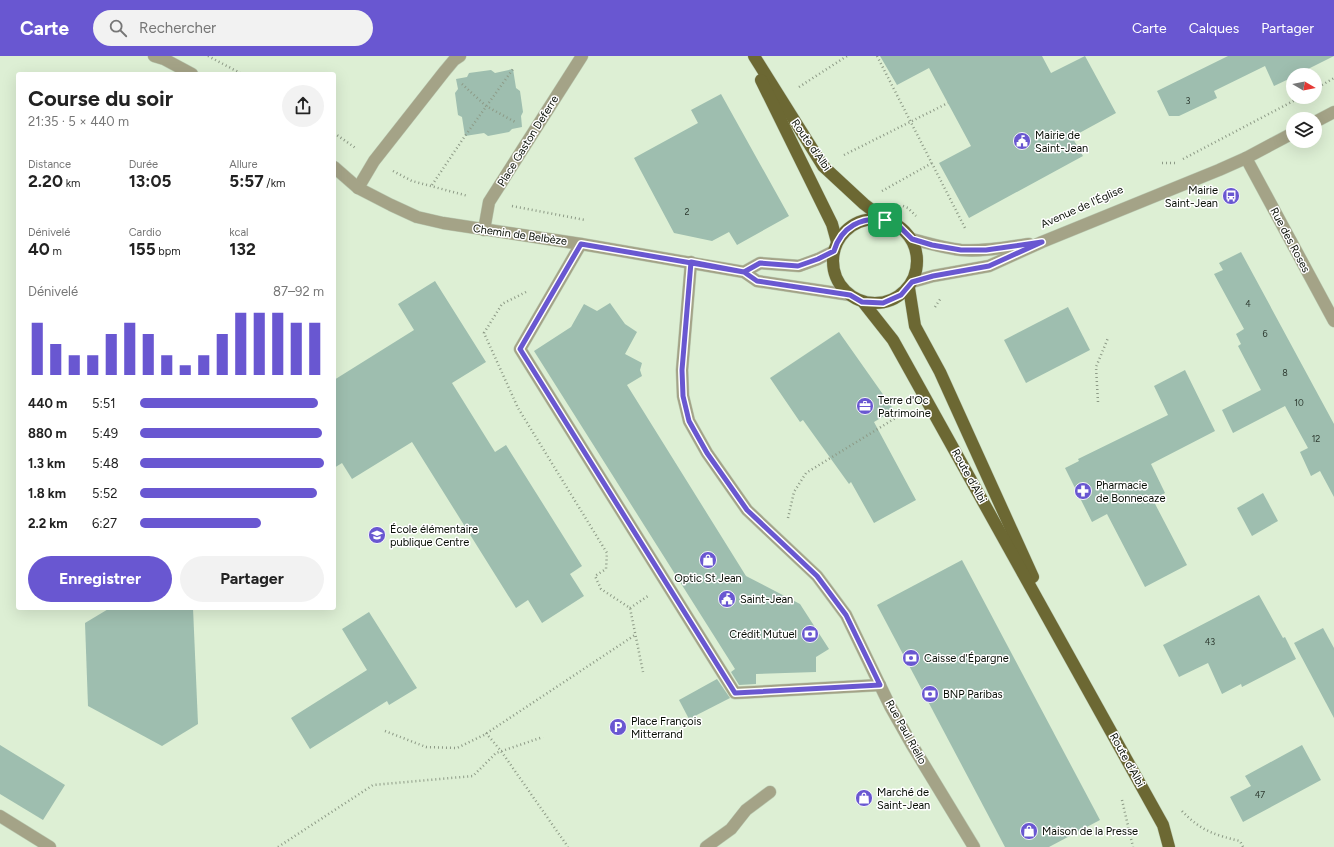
<!DOCTYPE html>
<html lang="fr">
<head>
<meta charset="utf-8">
<style>
  :root { --surface:#fff; --page:#f2f2f2; --text:#222; --muted:#767676; --accent:#6957d1 }
  body { margin:0; font-family:Figtree,sans-serif; background:var(--page); color:var(--text); height:100vh; display:flex; flex-direction:column; font-size:15px; white-space:nowrap }
  * { box-sizing:border-box; margin:0 }
  p { font-size:13px; color:var(--muted) }
  .icon { flex:none; width:22px; height:22px; fill:none; stroke:currentColor; stroke-width:2; stroke-linecap:round; stroke-linejoin:round }
  .map { position:relative; flex:1; overflow:hidden }
  .panel { position:absolute; left:16px; top:16px; width:320px; height:538px; display:flex; flex-direction:column; background:var(--surface); border-radius:4px; box-shadow:0 4px 16px #0002 }
  .panel>* { flex:none }
  .needle { width:26px; rotate:100deg }
  .buttons { position:absolute; left:1286px; top:12px; display:grid; gap:8px }
  .buttons a { display:grid; place-items:center; width:36px; height:36px; border-radius:50%; background:var(--surface); box-shadow:0 4px 16px #0002; font-size:20px }
  .pin { position:absolute; display:grid; place-items:center; width:34px; height:34px; color:#fff; margin:-17px; border-radius:8px; box-shadow:0 2px 6px #0006 }
  .round { display:grid; place-items:center; flex:none; width:42px; height:42px; border-radius:21px; background:var(--page) }
  .headline { display:flex; align-items:center; justify-content:space-between; height:68px; padding:0 12px }
  h1 { font-size:22px; font-weight:700; line-height:30px }
  .stats { display:grid; grid-template-columns:repeat(3,1fr); gap:6px; height:68px; padding:4px 12px }
  .stats div { display:grid; align-content:center }
  .stats b { font-size:17px; font-weight:700 }
  .stats small { font-size:11px; font-weight:400 }
  .stats p { font-size:11px }
  .chart { height:112px; padding:8px 12px }
  .chart p { display:flex; justify-content:space-between }
  .chart svg { width:100%; height:72px; margin-top:4px; stroke:var(--accent); stroke-width:6 }
  .primary-button { display:flex; gap:8px; margin-top:auto; padding:8px 12px }
  .primary-button a { flex:1; height:46px; border-radius:24px; background:var(--accent); color:#fff; font-size:16px; font-weight:700; line-height:46px; text-align:center }
  .primary-button a+a { background:var(--page); color:var(--text) }
  ul { padding:0 12px; list-style:none; font-size:13px }
  li { display:grid; grid-template-columns:64px 48px 1fr; align-items:center; height:30px }
  li i { height:10px; border-radius:5px; background:var(--accent) }
  header { display:flex; align-items:center; gap:24px; box-sizing:border-box; height:56px; padding:0 20px; background:var(--accent); color:#fff }
  header strong { font-size:19px }
  nav { display:flex; gap:22px; margin-inline-start:auto; font-size:14px }
  .search { width:280px; height:36px; background:var(--page); display:flex; align-items:center; gap:10px; box-sizing:border-box; padding:0 14px; border-radius:22px; color:var(--muted); font-size:15px }
  .map>svg:first-child { display:block }
</style>
</head>
<body>
<header>
<strong>Carte</strong>
<div class="search"><svg class="icon" aria-label="search" viewBox="0 0 24 24"><circle cx="10" cy="10" r="6"/><path d="M15 15l6 6"/></svg>Rechercher</div>
<nav><a>Carte</a><a>Calques</a><a>Partager</a></nav>
</header>
<div class="map">
<svg width="1334" height="791" viewBox="0 0 1334 791">
  <rect width="100%" height="100%" fill="#ddefd4"/>
  <g fill="#9ebeaf">
    <path d="M880,0H1042L1051,17L1085,0L1116,57L1072,81L1083,100L969,162L939,107L971,90L929,12L897,29Z"/>
    <path d="M1228,0H1334L1296,19H1293V21L1274,30L1265,10L1214,35L1217,42L1179,60H1169L1157,35Z"/>
    <path d="M513,13L516,32L520,35L523,56L521,60L522,71L512,73L509,76L488,80L484,77L465,80L462,61L458,59L455,37L458,33L456,23L467,21L469,17L491,14L495,17Z"/>
    <path d="M721,38L789,160L737,189L729,176L712,185L674,177L634,102L698,67L691,54Z"/>
    <path d="M1241,196L1334,368V441L1320,415L1311,420L1300,396L1308,392L1285,350L1233,377L1222,354L1261,334L1238,290L1241,288L1236,278L1244,273L1214,218L1223,214L1219,207Z"/>
    <path d="M435,225L486,306L452,327L495,396L506,389L582,510L570,518L584,540L542,567L528,544L516,552L412,386L352,423L342,407L334,412V324L414,274L398,248Z"/>
    <path d="M610,247L625,268L637,276L625,298L642,307L640,314L642,320L627,329L746,520L800,548L829,593L816,601V616L756,618V628L739,629L731,616L735,613L534,295L571,271L584,248L597,255Z"/>
    <path d="M1068,251L1090,294L1026,327L1004,284Z"/>
    <path d="M839,276L894,354L874,366L916,444L874,467L851,426L849,428L803,364L800,366L770,322Z"/>
    <path d="M1185,314L1215,375L1151,408L1165,437L1153,444L1187,509L1145,531L1107,458L1092,466L1065,412L1079,405L1078,403L1168,359L1154,330Z"/>
    <path d="M1263,437L1278,465L1252,480L1237,452Z"/>
    <path d="M962,504L1100,764L1049,791H1005L877,549Z"/>
    <path d="M1259,539L1283,582L1285,581L1296,603L1242,631L1241,628L1222,638L1208,607L1179,621L1163,589Z"/>
    <path d="M110,552H193L198,668L162,690L88,650L85,567Z"/>
    <path d="M369,556L417,632L389,649L387,645L310,693L291,662L367,614L342,573Z"/>
    <path d="M1323,572L1334,592V662L1294,587Z"/>
    <path d="M717,623L730,642L689,663L679,644Z"/>
    <path d="M0,689L65,729L43,764L0,738Z"/>
    <path d="M1302,689L1321,724L1243,766L1230,741L1251,730L1245,720Z"/>
  </g>
  <g fill="none" stroke-linecap="round" stroke-linejoin="round">
    <g stroke="#bbcbb3" stroke-width="13">
      <g id="lane">
        <path d="M1246,102L1334,265"/>
        <path d="M358,132L374,105L444,16L454,4L460,0"/>
        <path d="M484,174L489,146L582,0"/>
        <path d="M581,188L520,293L735,637L880,629"/>
        <path d="M0,760L50,791"/>
        <path d="M706,791L731,773L746,754L770,736"/>
      </g>
    </g>
    <g stroke="#bbcbb3" stroke-width="13">
      <g id="street">
        <path d="M154,0L164,3L192,18"/>
        <path d="M1315,66L1334,56"/>
        <path d="M334,111L358,132L391,149L417,161L443,167L581,188L744,216L757,225L850,239"/>
        <path d="M912,183C928,187 944,192 961,194C983,196 1007,191 1029,188"/>
        <path d="M691,206L682,314L683,340L689,365L707,397L747,454L817,520L846,559L890,650L912,689L974,791"/>
        <path d="M744,216L760,207L799,210L818,203L834,195"/>
        <path d="M912,226L933,220L989,210L1042,186L1219,114L1246,102L1293,77"/>
      </g>
    </g>
    <g stroke="#bbcbb3" stroke-width="13">
      <g id="primary">
        <path d="M754,0L823,110L864,148L885,164"/>
        <path d="M761,24L832,168L837,186"/>
        <circle cx="875" cy="205" r="42"/>
        <path d="M909,232L915,270L940,316L1033,521"/>
        <path d="M863,246L893,284L1163,769L1169,791"/>
      </g>
    </g>
    <g stroke="#8d9a86" stroke-width="2.5" stroke-dasharray="1 3" stroke-linecap="butt">
      <path d="M208,0L242,18"/>
      <path d="M877,0L965,172"/>
      <path d="M462,28L486,50L515,66"/>
      <path d="M799,31L847,0"/>
      <path d="M1315,33L1334,22"/>
      <path d="M334,77L357,93"/>
      <path d="M844,99L948,47"/>
      <path d="M1183,103L1301,41"/>
      <path d="M1162,107H1175"/>
      <path d="M393,115L412,125L468,140"/>
      <path d="M432,129L465,80L513,13"/>
      <path d="M882,135L932,107"/>
      <path d="M512,150L585,164"/>
      <path d="M903,150L908,152L916,160"/>
      <path d="M526,236L502,248L484,277L518,352L607,497L606,513L595,520L601,533L630,552L643,616"/>
      <path d="M935,251L941,242"/>
      <path d="M1098,346L1096,311L1108,282"/>
      <path d="M788,462L794,436L806,417L907,355"/>
      <path d="M630,552L648,540"/>
      <path d="M385,675L426,691L457,692L484,679L635,579"/>
      <path d="M486,677L501,695L568,791"/>
      <path d="M1122,744L1133,791"/>
      <path d="M1182,755C1201,775 1215,779 1240,785L1243,791"/>
      <path d="M278,791L373,729L473,720L496,697L543,681"/>
    </g>
    <use href="#lane" stroke="#a4a387" stroke-width="12"/>
    <use href="#street" stroke="#a4a387" stroke-width="12"/>
    <use href="#primary" stroke="#6c6833" stroke-width="12"/>
  </g>
  <g fill="none" stroke-linecap="round" stroke-linejoin="round">
    <g stroke="#fff" stroke-width="8">
      <path id="route" d="M885,164C862,160 841,171 834,195L818,203L798,210L760,207L744,216L581,188L520,293L735,637L880,629L846,559L817,520L747,454L707,397L689,365L683,340L682,314L691,206L744,216L757,225L850,239L862,246L883,247L901,239L912,226L933,220L989,210L1042,186L986,194H961L932,189L912,183L898,169L885,164"/>
    </g>
    <use href="#route" stroke="#6957d1" stroke-width="5"/>
  </g>
  <defs>
    <g id="civic-disc" transform="scale(0.9)"><circle r="9.5" fill="#6957d1" stroke="#fff"/><path d="M-.6-6.5H3V-4.5H.6V-3L4-1V1h2V6H-6V1h2V-1L-.6-3ZM-1.2 2.5V6h2.4V2.5Z" fill="#fff"/></g>
    <g id="bus-disc" transform="scale(0.9)"><circle r="9.5" fill="#6957d1" stroke="#fff"/><path d="M-5-6H5V4H4V6H2V4H-2V6H-4V4H-5ZM-3.5-4V0h7V-4ZM-3.5 1.2v1.5H-2V1.2ZM2 1.2v1.5H3.5V1.2Z" fill="#fff"/></g>
    <g id="office-disc" transform="scale(0.9)"><circle r="9.5" fill="#6957d1" stroke="#fff"/><path d="M-6-3h4V-5.5h4V-3h4V5H-6ZM-1-4.5V-3h2v-1.5ZM-6 0V1H6V0Z" fill="#fff"/></g>
    <g id="pharmacy-disc" transform="scale(0.9)"><circle r="9.5" fill="#6957d1" stroke="#fff"/><path d="M-2-6h4v4h4v4h-4v4h-4v-4h-4v-4h4Z" fill="#fff"/></g>
    <g id="school-disc" transform="scale(0.9)"><circle r="9.5" fill="#6957d1" stroke="#fff"/><path d="M0-5L7-2L0 1L-7-2ZM-4 1L0 2.5L4 1V4Q0 6-4 4Z" fill="#fff"/></g>
    <g id="shop-disc" transform="scale(0.9)"><circle r="9.5" fill="#6957d1" stroke="#fff"/><path d="M-5-2.5h2.3a2.7 3.5 0 0 1 5.4 0H5L5.5 6h-11ZM-1.5-2.5h3a1.5 2.3 0 0 0-3 0Z" fill="#fff"/></g>
    <g id="bank-disc" transform="scale(0.9)"><circle r="9.5" fill="#6957d1" stroke="#fff"/><path d="M-6-4H6V4H-6ZM0-2.3a2.3 2.3 0 1 0 0 4.6a2.3 2.3 0 1 0 0-4.6Z" fill="#fff"/></g>
    <g id="parking-disc" transform="scale(0.9)"><circle r="9.5" fill="#6957d1" stroke="#fff"/><path d="M-3.5-5.5H1a3.5 3.5 0 0 1 0 7H-1V5.5H-3.5ZM-1-3.4V-.6H.8a1.4 1.4 0 0 0 0-2.8Z" fill="#fff"/></g>
  </defs>
  <g fill-rule="evenodd">
    <use href="#civic-disc" x="1022" y="85"/>
    <use href="#bus-disc" x="1231" y="140"/>
    <use href="#office-disc" x="865" y="350"/>
    <use href="#pharmacy-disc" x="1083" y="435"/>
    <use href="#school-disc" x="377" y="479"/>
    <use href="#shop-disc" x="708" y="504"/>
    <use href="#civic-disc" x="727" y="543"/>
    <use href="#bank-disc" x="810" y="578"/>
    <use href="#bank-disc" x="911" y="602"/>
    <use href="#bank-disc" x="930" y="638"/>
    <use href="#parking-disc" x="618" y="671"/>
    <use href="#shop-disc" x="864" y="742"/>
    <use href="#shop-disc" x="1029" y="775"/>
  </g>
  <g text-anchor="middle" dominant-baseline="central" stroke-width="3" stroke-linejoin="round" paint-order="stroke">
    <g font-size="9" fill="#2e3a30">
      <text x="1188" y="44">3</text>
      <text x="687" y="155">2</text>
      <text x="1248" y="247">4</text>
      <text x="1265" y="277">6</text>
      <text x="1285" y="316">8</text>
      <text x="1299" y="346">10</text>
      <text x="1316" y="382">12</text>
      <text x="1210" y="585">43</text>
      <text x="1260" y="738">47</text>
    </g>
    <g font-size="11" fill="#080e05" stroke="#fff" text-anchor="start">
      <text x="1035" y="79">Mairie de<tspan x="1035" dy="13">Saint-Jean</tspan></text>
      <text x="1218" y="134" text-anchor="end">Mairie<tspan x="1218" dy="13">Saint-Jean</tspan></text>
      <text x="878" y="344">Terre d'Oc<tspan x="878" dy="13">Patrimoine</tspan></text>
      <text x="1096" y="429">Pharmacie<tspan x="1096" dy="13">de Bonnecaze</tspan></text>
      <text x="390" y="473">École élémentaire<tspan x="390" dy="13">publique Centre</tspan></text>
      <text x="708" y="522" text-anchor="middle">Optic St Jean</text>
      <text x="740" y="543">Saint-Jean</text>
      <text x="797" y="578" text-anchor="end">Crédit Mutuel</text>
      <text x="924" y="602">Caisse d'Épargne</text>
      <text x="943" y="638">BNP Paribas</text>
      <text x="631" y="665">Place François<tspan x="631" dy="13">Mitterrand</tspan></text>
      <text x="877" y="736">Marché de<tspan x="877" dy="13">Saint-Jean</tspan></text>
      <text x="1042" y="775">Maison de la Presse</text>
    </g>
    <g font-size="11" fill="#080e05" stroke="#fff">
      <text transform="translate(528 85) rotate(-58)">Place Gaston Deferre</text>
      <text transform="translate(811 89) rotate(55)">Route d'Albi</text>
      <text transform="translate(1082 151) rotate(-24)">Avenue de l'Église</text>
      <text transform="translate(520 179) rotate(8)">Chemin de Belbèze</text>
      <text transform="translate(1290 184) rotate(62)">Rue des Roses</text>
      <text transform="translate(969 420) rotate(61)">Route d'Albi</text>
      <text transform="translate(906 676) rotate(61)">Rue Paul Riello</text>
      <text transform="translate(1127 704) rotate(61)">Route d'Albi</text>
    </g>
  </g>
</svg>
<div class="buttons">
<a><svg class="needle" viewBox="-14 -14 28 28"><path d="M0-13l5 13h-10z" fill="#e53935"/><path d="M0 13l5-13h-10z" fill="#767676"/></svg></a>
<a><svg class="icon" aria-label="layers" viewBox="0 0 24 24"><path d="M12 4l9 5-9 5-9-5zM3 14l9 5 9-5"/></svg></a>
</div>
<div class="pin" style="left:885px;top:164px;background:#1e9e55"><svg class="icon" aria-label="arrive" viewBox="0 0 24 24"><path d="M6 21V4h12l-3 4 3 4H6"/></svg></div>
<section class="panel">
<div class="headline"><div><h1>Course du soir</h1><p>21:35 · 5 × 440 m</p></div><a class="round"><svg class="icon" aria-label="share" viewBox="0 0 24 24"><path d="M12 15V3M7 8l5-5 5 5M5 13v7h14v-7"/></svg></a></div>
<div class="stats">
<div><p>Distance</p><b>2.20<small> km</small></b></div>
<div><p>Durée</p><b>13:05</b></div>
<div><p>Allure</p><b>5:57<small> /km</small></b></div>
</div>
<div class="stats">
<div><p>Dénivelé</p><b>40<small> m</small></b></div>
<div><p>Cardio</p><b>155<small> bpm</small></b></div>
<div><p>kcal</p><b>132</b></div>
</div>
<div class="chart"><p><span>Dénivelé</span>87–92 m</p>
<svg viewBox="0 0 160 44" preserveAspectRatio="none"><path d="M5 44V12M15 44V25M25 44V32M35 44V32M45 44V19M55 44V12M65 44V19M75 44V32M85 44V38M95 44V32M105 44V19M115 44V6M125 44V6M135 44V6M145 44V12M155 44V12"/></svg>
</div>
<ul>
<li><b>440 m</b>5:51<i style="width:97%"></i></li>
<li><b>880 m</b>5:49<i style="width:99%"></i></li>
<li><b>1.3 km</b>5:48<i style="width:100%"></i></li>
<li><b>1.8 km</b>5:52<i style="width:96%"></i></li>
<li><b>2.2 km</b>6:27<i style="width:66%"></i></li>
</ul>
<div class="primary-button"><a>Enregistrer</a><a>Partager</a></div>
</section>
</div>
</body>
</html>
